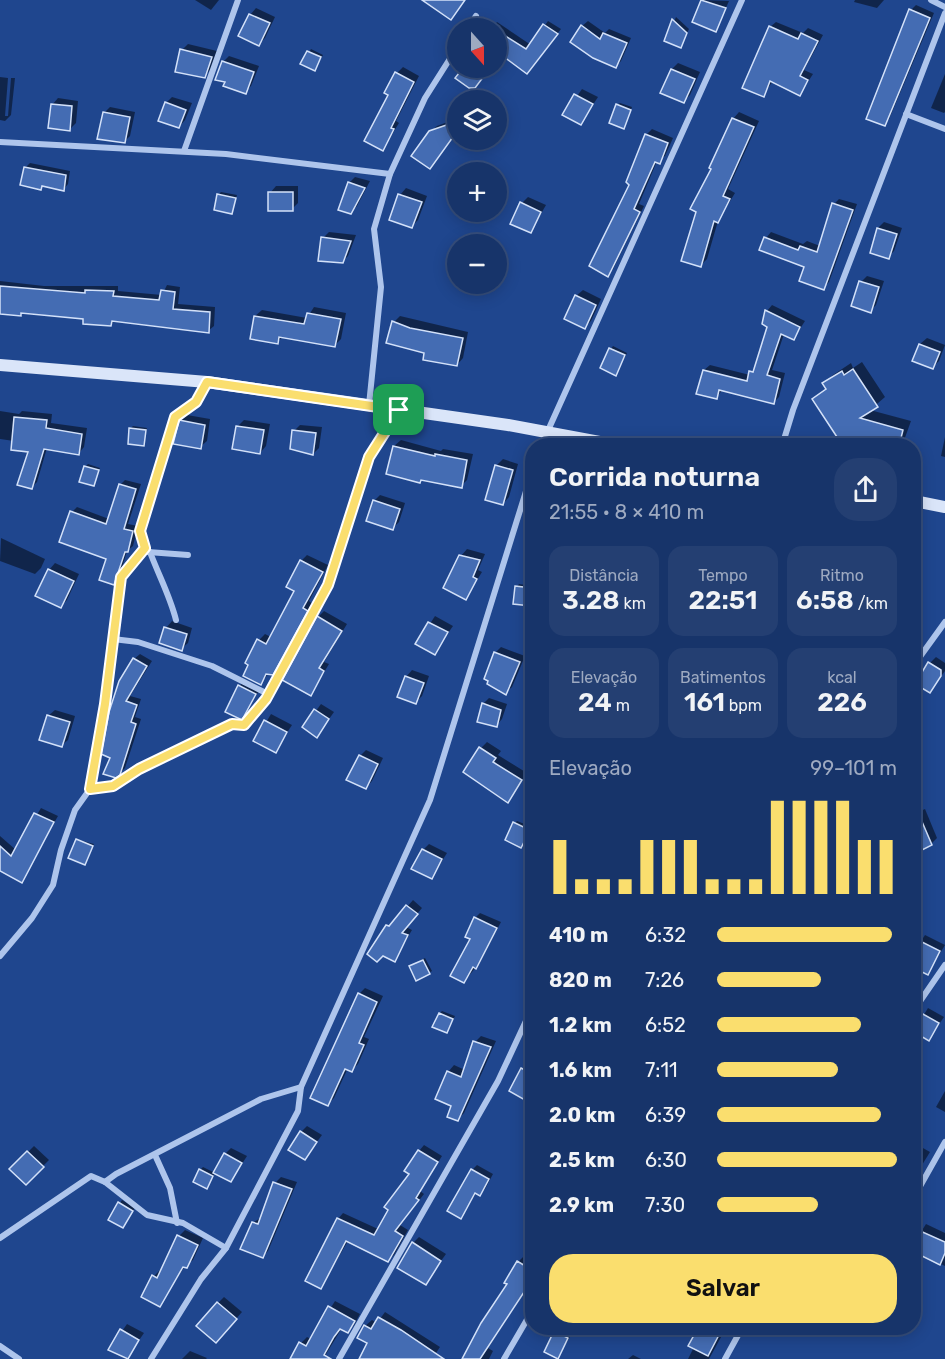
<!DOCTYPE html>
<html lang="pt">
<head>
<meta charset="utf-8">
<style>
  :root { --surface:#17346a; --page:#243f72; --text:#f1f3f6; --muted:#9eaac1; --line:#364f7e; --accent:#fade6e }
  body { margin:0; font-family:Rubik,sans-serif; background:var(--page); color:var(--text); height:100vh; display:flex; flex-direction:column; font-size:22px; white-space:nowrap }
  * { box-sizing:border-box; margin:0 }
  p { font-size:20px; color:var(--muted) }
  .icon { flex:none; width:33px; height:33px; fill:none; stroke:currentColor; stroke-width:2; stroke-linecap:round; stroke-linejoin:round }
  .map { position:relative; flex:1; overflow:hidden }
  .details { position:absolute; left:525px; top:438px; width:396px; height:897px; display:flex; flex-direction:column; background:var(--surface); border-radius:24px; box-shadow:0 3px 15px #0003,0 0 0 2px var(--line) }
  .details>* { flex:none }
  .needle { width:39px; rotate:159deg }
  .tools { position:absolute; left:447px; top:18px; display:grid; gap:12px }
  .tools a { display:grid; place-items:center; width:60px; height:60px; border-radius:50%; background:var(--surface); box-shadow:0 3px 15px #0003,0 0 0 2px var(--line); font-size:30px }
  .pin { position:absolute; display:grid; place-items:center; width:51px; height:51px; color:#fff; margin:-26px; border-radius:12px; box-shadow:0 3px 9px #0006 }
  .round { display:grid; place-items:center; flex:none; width:63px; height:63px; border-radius:24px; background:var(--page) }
  .head { display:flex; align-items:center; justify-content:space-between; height:102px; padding:0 24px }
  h1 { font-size:27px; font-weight:600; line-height:45px }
  .stats { display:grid; grid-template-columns:repeat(3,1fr); gap:9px; height:102px; padding:6px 24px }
  .stats div { display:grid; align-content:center; border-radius:15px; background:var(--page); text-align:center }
  .stats b { font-size:26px; font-weight:600 }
  .stats small { font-size:16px; font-weight:400 }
  .stats p { font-size:16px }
  .chart { height:168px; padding:12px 24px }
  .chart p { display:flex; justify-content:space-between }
  .chart svg { width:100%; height:108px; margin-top:6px; stroke:var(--accent); stroke-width:6 }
  .primary-button { display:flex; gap:12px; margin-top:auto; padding:12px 24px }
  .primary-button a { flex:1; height:69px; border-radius:24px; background:var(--accent); color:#111; font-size:24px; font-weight:600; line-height:69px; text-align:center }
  ul { padding:0 24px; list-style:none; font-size:20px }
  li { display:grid; grid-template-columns:96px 72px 1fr; align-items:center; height:45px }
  li i { height:15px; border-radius:8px; background:var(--accent) }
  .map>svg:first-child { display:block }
</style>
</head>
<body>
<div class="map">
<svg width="945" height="1359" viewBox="0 0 945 1359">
  <rect width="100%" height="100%" fill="#1f468e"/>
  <g fill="#0007">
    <path d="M195,0H219L211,10Z"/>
    <path d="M703,0L729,1L719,23L694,22Z"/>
    <path d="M855,0H884L877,8L854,2Z"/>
    <path d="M916,5L934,13L889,119L884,124L911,10Z"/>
    <path d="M256,8L275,17L265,38L259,44L250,15Z"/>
    <path d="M676,17L689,29L680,46L666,40Z"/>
    <path d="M548,21L561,29L531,67L500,52L496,57V28H492L497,22L531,45Z"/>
    <path d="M588,21L605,33L609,29L631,38L621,61L616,67L582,26Z"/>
    <path d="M776,22L803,33L808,28L823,35L804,70L813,74L800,94L773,81L763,95L770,27Z"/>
    <path d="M188,44L217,51L210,70L204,76L182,50Z"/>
    <path d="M311,49L323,55L314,69L302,64Z"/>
    <path d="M229,56L259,66L251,86L245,92L223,62Z"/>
    <path d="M678,63L700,72L690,95L684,101L662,92L672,69Z"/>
    <path d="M403,67L419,76L396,121L399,123L383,149L390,94L397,73Z"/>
    <path d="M945,74V112L944,113L931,108Z"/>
    <path d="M0,77L8,78L5,116H8L11,78H15L11,115L5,121L0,120Z"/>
    <path d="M582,89L598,97L581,123L564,115Z"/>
    <path d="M172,97L192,103L185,120L179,127L166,103Z"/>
    <path d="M58,98L78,101L76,123L70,129L52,105Z"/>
    <path d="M620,103L632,107L624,127L617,105Z"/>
    <path d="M110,107L135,112L130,136L124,142L104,113Z"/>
    <path d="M739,112L759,121L728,189L735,193L718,221L707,259L701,265L713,168L733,119Z"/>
    <path d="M458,118V130L430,167V132L437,126Z"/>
    <path d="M652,129L673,138L665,156L657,161L639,204L644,206L613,269L608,275L646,135Z"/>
    <path d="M469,162L481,166L479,172H463Z"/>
    <path d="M30,163L70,171L68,184L64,189L45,184L41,188L26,167Z"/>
    <path d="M355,177L370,181L357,206L351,212L349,183Z"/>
    <path d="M276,186H298V203L292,209L270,193Z"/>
    <path d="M406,188L427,196L418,220L412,226L400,195Z"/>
    <path d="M221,192L237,195L232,212L218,195Z"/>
    <path d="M528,197L546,205L531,231L512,223L522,203Z"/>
    <path d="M839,199L857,204L829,282L823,288L806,266L766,238L771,232L803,244L807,241L820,246L834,204Z"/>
    <path d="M884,222L902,228L894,251L888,257L878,228Z"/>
    <path d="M329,232L356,235L348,256L342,262L323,238Z"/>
    <path d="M867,276L884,281L876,305L870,311L861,282Z"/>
    <path d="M0,281L44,286H118V291L162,295L167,285L180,287L178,304L215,307L214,326L208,331L115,320L111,325L84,317L24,312L20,315L0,312Z"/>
    <path d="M583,290L601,299L591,321L585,327L576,296Z"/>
    <path d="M772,305L805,321L794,338L784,334L772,370L785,373L779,397L773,403L723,389L716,398L704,370L710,365L750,375L757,365L769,326L763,324L767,311Z"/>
    <path d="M314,307L346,313L341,339L335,345L284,336L277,342L255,316L262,310L307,318Z"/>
    <path d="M400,316L468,332L463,358L457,365L394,322Z"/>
    <path d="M927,338L945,345L939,361L933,367L914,360L920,344Z"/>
    <path d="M613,346L627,353L616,374L611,349Z"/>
    <path d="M862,362L885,397L870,410L911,421L902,446H877L814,399L827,387L824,384L833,375L851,363L853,368Z"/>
    <path d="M0,411L19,414L22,411L52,414L51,423L87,428L84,447L79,453L47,448L37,482L31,488L30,451L14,441L0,439Z"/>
    <path d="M187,415L210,419L207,441L200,447L181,421Z"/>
    <path d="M244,420L270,424L266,446L260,453L238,426Z"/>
    <path d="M300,425L322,427L319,448L313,454L294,431Z"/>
    <path d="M133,426L147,428L143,444L130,429Z"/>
    <path d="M945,437V457L941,456Z"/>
    <path d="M401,440L441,451L443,449L473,454L467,480L461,486L394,446Z"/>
    <path d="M503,459L518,464L509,497L503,504L496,466Z"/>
    <path d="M88,464L100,468L93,484L86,466Z"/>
    <path d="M125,480L141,484L128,524L138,526L133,546L127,551L119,578L113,583L108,558L72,512L77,507L109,519L120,485Z"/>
    <path d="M380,495L405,503L399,522L393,528L374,501Z"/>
    <path d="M1,538L45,559L41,568L35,574L0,561Z"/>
    <path d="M914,540L920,542L914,562Z"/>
    <path d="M467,549L485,554L478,570L482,572L466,598L461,556Z"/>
    <path d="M307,555L328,565L309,601L313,604L279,667L272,674L269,673L261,683L259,640L265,634L271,637L296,591L301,561Z"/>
    <path d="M55,563L79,574L67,600L61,606L49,570Z"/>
    <path d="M519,584L532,586L530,605L517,587Z"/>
    <path d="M324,611L347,624L324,662L329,664L311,694L318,617Z"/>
    <path d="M435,616L453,626L434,653L417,644Z"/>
    <path d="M172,621L192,628L188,643L181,649L166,628Z"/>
    <path d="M501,647L525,656L512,687L505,693L495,653Z"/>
    <path d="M140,654L152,661L130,696L141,699L135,717L141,719L125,768L119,774L112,757L134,659Z"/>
    <path d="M936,657L945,663V671L930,691V663Z"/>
    <path d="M412,670L429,676L422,696L416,702L406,677Z"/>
    <path d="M246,680L261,688L241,718L239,686Z"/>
    <path d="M489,698L507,704L502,719L496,726L483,704Z"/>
    <path d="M321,704L334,712L317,736L304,727Z"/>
    <path d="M55,710L75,716L68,740L61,746L48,716Z"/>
    <path d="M271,714L292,725L275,751L255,741Z"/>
    <path d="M487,742L501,751L498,755L527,773L508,801L481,748Z"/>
    <path d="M366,750L383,758L372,781L366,788L360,756Z"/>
    <path d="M41,808L58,816L21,881L0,867V836L16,850Z"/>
    <path d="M925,809L937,838L931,844L914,852V814Z"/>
    <path d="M517,821L532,827L521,846L515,823Z"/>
    <path d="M79,840L94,844L85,864L76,842Z"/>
    <path d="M429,844L447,853L432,877L423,850Z"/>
    <path d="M413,900L422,908L406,927L412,930L394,960L387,926L395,921Z"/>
    <path d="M480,913L501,922L480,962L464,982L475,918Z"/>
    <path d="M925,935L945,945L928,973L914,966V952Z"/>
    <path d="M425,958L432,971L429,973L411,966Z"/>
    <path d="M365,988L383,996L364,1037L369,1039L358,1064L352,1070L348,1068L334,1098L328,1104L359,994Z"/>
    <path d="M928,1008L944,1017L929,1039L914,1031Z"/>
    <path d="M442,1011L455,1016L446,1032L440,1013Z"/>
    <path d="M481,1036L496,1041L464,1113L457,1120L448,1072L454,1065L465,1070L475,1042Z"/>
    <path d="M529,1063L532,1065V1098L530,1101L523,1069Z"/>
    <path d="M945,1091V1112L936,1107Z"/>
    <path d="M307,1126L322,1135L305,1158L301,1132Z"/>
    <path d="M914,1143L930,1152L914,1178Z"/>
    <path d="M424,1145L442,1156L420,1191L424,1194L400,1225L408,1230L394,1255L388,1260L348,1241L321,1287L338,1219L343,1213L378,1229L411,1174L419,1151Z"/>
    <path d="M34,1146L49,1160L26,1183L11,1169Z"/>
    <path d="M231,1148L247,1156L231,1181L225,1154Z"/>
    <path d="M477,1165L493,1174L485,1189L480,1194L477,1192L460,1217L472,1170Z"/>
    <path d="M203,1167L215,1173L209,1184L200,1170Z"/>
    <path d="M281,1177L297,1182L268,1251L262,1257L242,1248L254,1222L262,1217L275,1183Z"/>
    <path d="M122,1200L135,1208L123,1226L110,1219Z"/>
    <path d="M926,1224L945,1233V1266L914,1251V1243Z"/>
    <path d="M185,1230L203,1238L193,1260L185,1266L159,1305L154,1276L160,1270L162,1272L179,1236Z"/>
    <path d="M419,1237L446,1254L425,1283L413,1243Z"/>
    <path d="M524,1256L532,1261V1280L488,1348L493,1351L489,1359H464L509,1284L506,1282L518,1262Z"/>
    <path d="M224,1297L242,1312L222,1335L218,1303Z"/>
    <path d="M335,1301L360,1314L354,1325L348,1331L342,1328L323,1359H292L301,1343L307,1337L311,1339Z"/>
    <path d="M385,1312L440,1347L432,1359H360L369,1342L365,1326L372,1320L377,1323Z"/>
    <path d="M127,1324L144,1333L126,1359L110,1349Z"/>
    <path d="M557,1328H575L558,1357L546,1351Z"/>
    <path d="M699,1328H726L709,1359H688L694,1347L690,1345Z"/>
    <path d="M190,1351L207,1358L206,1359H182Z"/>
    <path d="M633,1355L641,1359H628Z"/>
  </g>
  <g fill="#446cb3" stroke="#d3e1f9" stroke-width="1.5">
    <path d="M422,0H465L451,20Z"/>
    <path d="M701,0L726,8L716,32L692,22Z"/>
    <path d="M909,9L930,18L885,126L866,119Z"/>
    <path d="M249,14L270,23L259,46L238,36Z"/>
    <path d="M672,19L687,33L681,48L664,41Z"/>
    <path d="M543,24L558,34L527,74L496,51V30L526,49Z"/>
    <path d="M581,25L600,39L603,33L627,43L616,68L593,58L570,42Z"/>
    <path d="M769,26L798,39L801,33L818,41L800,76L808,80L800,96L770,81L764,97L742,88Z"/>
    <path d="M180,49L212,57L205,78L175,72Z"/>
    <path d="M307,51L321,57L315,71L300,64Z"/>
    <path d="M222,61L254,72L246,94L223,86L225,82L215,80Z"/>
    <path d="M463,68H490L475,88H469L455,78Z"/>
    <path d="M671,69L695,79L684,103L660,93Z"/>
    <path d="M395,72L414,82L391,128L394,129L383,151L364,141L388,95L384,93Z"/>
    <path d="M574,94L593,104L581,125L562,115Z"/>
    <path d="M165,102L186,110L179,128L158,121Z"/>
    <path d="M51,104L72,106L70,131L48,128Z"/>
    <path d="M616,104L631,110L624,129L609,123Z"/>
    <path d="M103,112L130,117L125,143L97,139Z"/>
    <path d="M732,118L754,127L723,196L730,199L718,223L714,221L701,267L681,261L696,212L690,209L711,169L709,168Z"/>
    <path d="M458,121V130L430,169L411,156L429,131Z"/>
    <path d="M645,134L668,143L660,164L655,162L634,209L640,212L608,277L589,266L629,185L626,182Z"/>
    <path d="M24,167L66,175L64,191L42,186L41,190L20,185Z"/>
    <path d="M348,182L365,188L351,214L338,210Z"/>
    <rect x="268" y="192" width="25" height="19"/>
    <path d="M217,194L236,198L232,214L214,210Z"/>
    <path d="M398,194L422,202L412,228L389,220Z"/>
    <path d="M520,202L541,212L531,233L510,224Z"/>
    <path d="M832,203L853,210L824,290L799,281L804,267L759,250L764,237L798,250L800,246L817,252Z"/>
    <path d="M877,228L897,234L889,259L870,253Z"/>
    <path d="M321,237L351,241L343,263L318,261Z"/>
    <path d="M859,281L879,287L871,313L851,306Z"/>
    <path d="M0,286L85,293V290L114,291L113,296L159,300L161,290L175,292L173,309L210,312L209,333L112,321L111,326L83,324V319L21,313V316L0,314Z"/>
    <path d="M575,295L596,305L585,329L564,319Z"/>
    <path d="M765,310L800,327L794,340L781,334L767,375L780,379L774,404L719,390L717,399L696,394L703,370L747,381L749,371L753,372L767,327L762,324Z"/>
    <path d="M307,313L341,319L335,347L279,337L278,344L250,339L254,316L304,324Z"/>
    <path d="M392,321L410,328L463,338L457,366L423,360L424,353L386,343Z"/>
    <path d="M919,344L940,352L933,369L912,361Z"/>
    <path d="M609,348L625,355L616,376L600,368Z"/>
    <path d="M853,369L878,407L860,418L903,430L899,446H864L837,437L812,399L826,389L822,383L842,371L844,375Z"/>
    <path d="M14,417L47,420L46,428L82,434L79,455L44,449L32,489L17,485L28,452L11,450Z"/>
    <path d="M179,420L205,425L201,449L173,444Z"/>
    <path d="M236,426L264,430L260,454L232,449Z"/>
    <path d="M129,428L146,430L144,446L128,444Z"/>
    <path d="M292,430L316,433L313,455L290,449Z"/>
    <path d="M393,446L435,456V454L467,460L462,488L421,480L420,483L386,474Z"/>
    <path d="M495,465L513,470L503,505L485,500Z"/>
    <path d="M84,466L99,470L94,486L79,482Z"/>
    <path d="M119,484L136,489L124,529L133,531L128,552H125L114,585L99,580L106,559L59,542L70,511L106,524Z"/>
    <path d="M373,500L400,509L393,530L366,521Z"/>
    <path d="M459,555L480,560L473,577L477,579L466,600L443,588Z"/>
    <path d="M300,560L323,572L303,608L308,611L273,675L266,674L261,685L243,676L248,665L245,663L257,639L266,644L294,591L286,587Z"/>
    <path d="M48,569L74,581L61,608L35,596Z"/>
    <path d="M515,586L532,588L531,606L513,604Z"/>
    <path d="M317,616L342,631L319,668L324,671L311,696L282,680Z"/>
    <path d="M428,622L448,632L435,655L415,644Z"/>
    <path d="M164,627L187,634L182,651L159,643Z"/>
    <path d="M494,652L520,662L506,695L487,684L488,681L484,679Z"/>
    <path d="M133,658L147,666L126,701L137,705L131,722L136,724L120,775L116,778L103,774L110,758L101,754L109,712L119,681Z"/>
    <path d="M928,662L941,670V676L930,693L915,684Z"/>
    <path d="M405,676L424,683L416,704L397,697Z"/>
    <path d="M238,685L256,694L242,720L225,712Z"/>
    <path d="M482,703L501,710L497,727L477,722Z"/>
    <path d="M314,709L329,719L317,738L302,727Z"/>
    <path d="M47,715L70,722L62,747L39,740Z"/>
    <path d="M264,720L287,732L276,753L253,741Z"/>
    <path d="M479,747L496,758L493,762L522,780L508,803L463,772Z"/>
    <path d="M359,755L378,764L366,789L346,780Z"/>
    <path d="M914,803L932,845L914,854Z"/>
    <path d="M34,813L54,822L22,883L0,871V846L11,856Z"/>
    <path d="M513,822L530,830L521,848L505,840Z"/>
    <path d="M76,839L93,846L85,865L68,858Z"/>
    <path d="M422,849L442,859L432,879L411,869Z"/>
    <path d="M406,905L418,914L402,933L408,935L395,962L383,956L377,962L367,954L386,925L389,926Z"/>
    <path d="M474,917L497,928L476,969L473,967L464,983L450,976L470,939L465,937Z"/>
    <path d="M918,940L940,951L928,975L914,968V949Z"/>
    <path d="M423,960L430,974L416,981L409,966Z"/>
    <path d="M358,993L377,1002L359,1043L364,1045L352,1072L345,1069L328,1106L310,1098Z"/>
    <path d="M439,1013L453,1019L447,1033L432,1027Z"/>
    <path d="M921,1013L939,1023L929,1041L914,1032V1026Z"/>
    <path d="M473,1041L491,1047L458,1121L447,1117L451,1106L435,1099L447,1071L461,1077Z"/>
    <path d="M521,1068L532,1074V1104L509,1091Z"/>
    <path d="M300,1131L317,1142L305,1160L288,1150Z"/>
    <path d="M418,1150L438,1162L416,1198L419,1200L395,1231L403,1236L388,1262L346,1241L321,1289L305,1281L337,1218L374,1235L388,1210L384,1207L409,1174L404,1171Z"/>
    <path d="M27,1151L44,1167L26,1185L9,1169Z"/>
    <path d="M224,1153L242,1163L231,1182L213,1173Z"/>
    <path d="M199,1169L213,1176L207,1189L193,1182Z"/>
    <path d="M471,1169L489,1179L480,1196L475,1193L461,1219L447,1211Z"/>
    <path d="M273,1182L292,1189L263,1258L240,1249L252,1222L258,1224Z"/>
    <path d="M118,1202L133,1211L123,1228L108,1220Z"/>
    <path d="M918,1230L945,1242V1253L940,1265L914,1252V1240Z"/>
    <path d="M177,1235L198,1245L187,1268L183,1267L160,1307L141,1297L152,1275L157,1278Z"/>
    <path d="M412,1242L441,1261L426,1285L397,1268Z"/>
    <path d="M517,1261L532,1270V1280L480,1359H462L481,1323L507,1284L504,1283Z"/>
    <path d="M217,1302L237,1319L216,1343L196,1326Z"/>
    <path d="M328,1306L355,1321L348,1333L340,1329L334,1337L324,1355L331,1359H290L299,1342L306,1346Z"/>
    <path d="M378,1317L401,1330L444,1359H359L367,1343L357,1338L364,1325L371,1329Z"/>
    <path d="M698,1328H708L720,1333L708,1356L688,1346Z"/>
    <path d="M120,1329L139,1340L128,1359L108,1350Z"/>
    <path d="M554,1331L568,1338L558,1359L544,1352Z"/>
  </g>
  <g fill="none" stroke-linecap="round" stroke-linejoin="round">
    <g stroke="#aec5ec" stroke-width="6">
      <path d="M931,0L945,7"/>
      <path d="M468,28L476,16"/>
      <path d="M906,114L945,129"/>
      <path d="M0,142L226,154L390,174"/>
      <path d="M184,151L238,0"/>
      <path d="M369,405L381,287L374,229L390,174L425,98L458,46"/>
      <path d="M541,446L742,0"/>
      <path d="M782,446L793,410L945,13"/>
      <path d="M148,552L188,555"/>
      <path d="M150,552C159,576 170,596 176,620"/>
      <path d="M113,639L138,642L212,666L268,694"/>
      <path d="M914,665L945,622"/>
      <path d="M90,789L105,703L121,577L145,548L140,531L175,417L196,402L206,383"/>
      <path d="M0,956L32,918L53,885L61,850L75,810L90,789L113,786L139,769L232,724L244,725L266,699L328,585L369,457L399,410"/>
      <path d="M914,1010L945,965"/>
      <path d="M155,1155L170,1188L177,1223"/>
      <path d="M105,1182L147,1215L183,1223L226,1248"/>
      <path d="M914,1197L945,1142"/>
      <path d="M0,1238L91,1176L105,1182L116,1174L261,1099L301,1087"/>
      <path d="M0,1346L19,1359"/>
      <path d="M151,1359L201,1279L226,1248L298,1111L301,1087L430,800L532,472"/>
      <path d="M339,1359L498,1081L532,1008"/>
      <path d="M504,1359L532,1311"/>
      <path d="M725,1359L742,1328"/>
    </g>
    <g stroke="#dae5f9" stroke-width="12">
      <path d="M0,365L207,382L508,425L621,446"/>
      <path d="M914,501L945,507"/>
    </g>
  </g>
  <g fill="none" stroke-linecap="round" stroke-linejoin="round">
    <g stroke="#fff" stroke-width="12">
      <path id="route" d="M207,382L399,410L369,457L328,585L266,699L244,725L232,724L139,769L113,786L90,789L105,704L121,577L145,548L140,531L175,417L196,402Z"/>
    </g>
    <use href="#route" stroke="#fade6e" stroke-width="8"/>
  </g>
</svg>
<div class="tools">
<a><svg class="needle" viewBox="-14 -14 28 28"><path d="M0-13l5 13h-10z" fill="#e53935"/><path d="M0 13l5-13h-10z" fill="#9eaac1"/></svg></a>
<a><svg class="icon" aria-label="layers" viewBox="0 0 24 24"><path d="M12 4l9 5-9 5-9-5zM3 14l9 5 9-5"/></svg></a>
<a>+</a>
<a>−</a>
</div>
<div class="pin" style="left:399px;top:410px;background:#1e9e55"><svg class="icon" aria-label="arrive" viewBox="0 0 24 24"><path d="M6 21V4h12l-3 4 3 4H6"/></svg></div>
<section class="details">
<div class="head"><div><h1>Corrida noturna</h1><p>21:55 · 8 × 410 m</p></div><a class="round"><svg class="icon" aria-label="share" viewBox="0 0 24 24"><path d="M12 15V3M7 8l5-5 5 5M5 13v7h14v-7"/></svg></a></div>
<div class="stats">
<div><p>Distância</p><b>3.28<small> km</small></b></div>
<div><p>Tempo</p><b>22:51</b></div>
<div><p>Ritmo</p><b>6:58<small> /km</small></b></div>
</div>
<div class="stats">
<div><p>Elevação</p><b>24<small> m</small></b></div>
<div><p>Batimentos</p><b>161<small> bpm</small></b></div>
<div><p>kcal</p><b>226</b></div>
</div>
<div class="chart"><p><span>Elevação</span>99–101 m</p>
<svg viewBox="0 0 160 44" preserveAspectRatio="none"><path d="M5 44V22M15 44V38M25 44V38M35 44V38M45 44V22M55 44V22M65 44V22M75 44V38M85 44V38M95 44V38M105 44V6M115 44V6M125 44V6M135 44V6M145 44V22M155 44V22"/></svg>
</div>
<ul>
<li><b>410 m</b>6:32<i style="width:97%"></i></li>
<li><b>820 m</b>7:26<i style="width:58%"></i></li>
<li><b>1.2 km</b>6:52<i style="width:80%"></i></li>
<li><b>1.6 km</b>7:11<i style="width:67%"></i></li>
<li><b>2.0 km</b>6:39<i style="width:91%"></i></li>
<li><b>2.5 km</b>6:30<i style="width:100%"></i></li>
<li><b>2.9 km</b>7:30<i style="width:56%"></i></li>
</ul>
<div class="primary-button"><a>Salvar</a></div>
</section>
</div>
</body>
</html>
